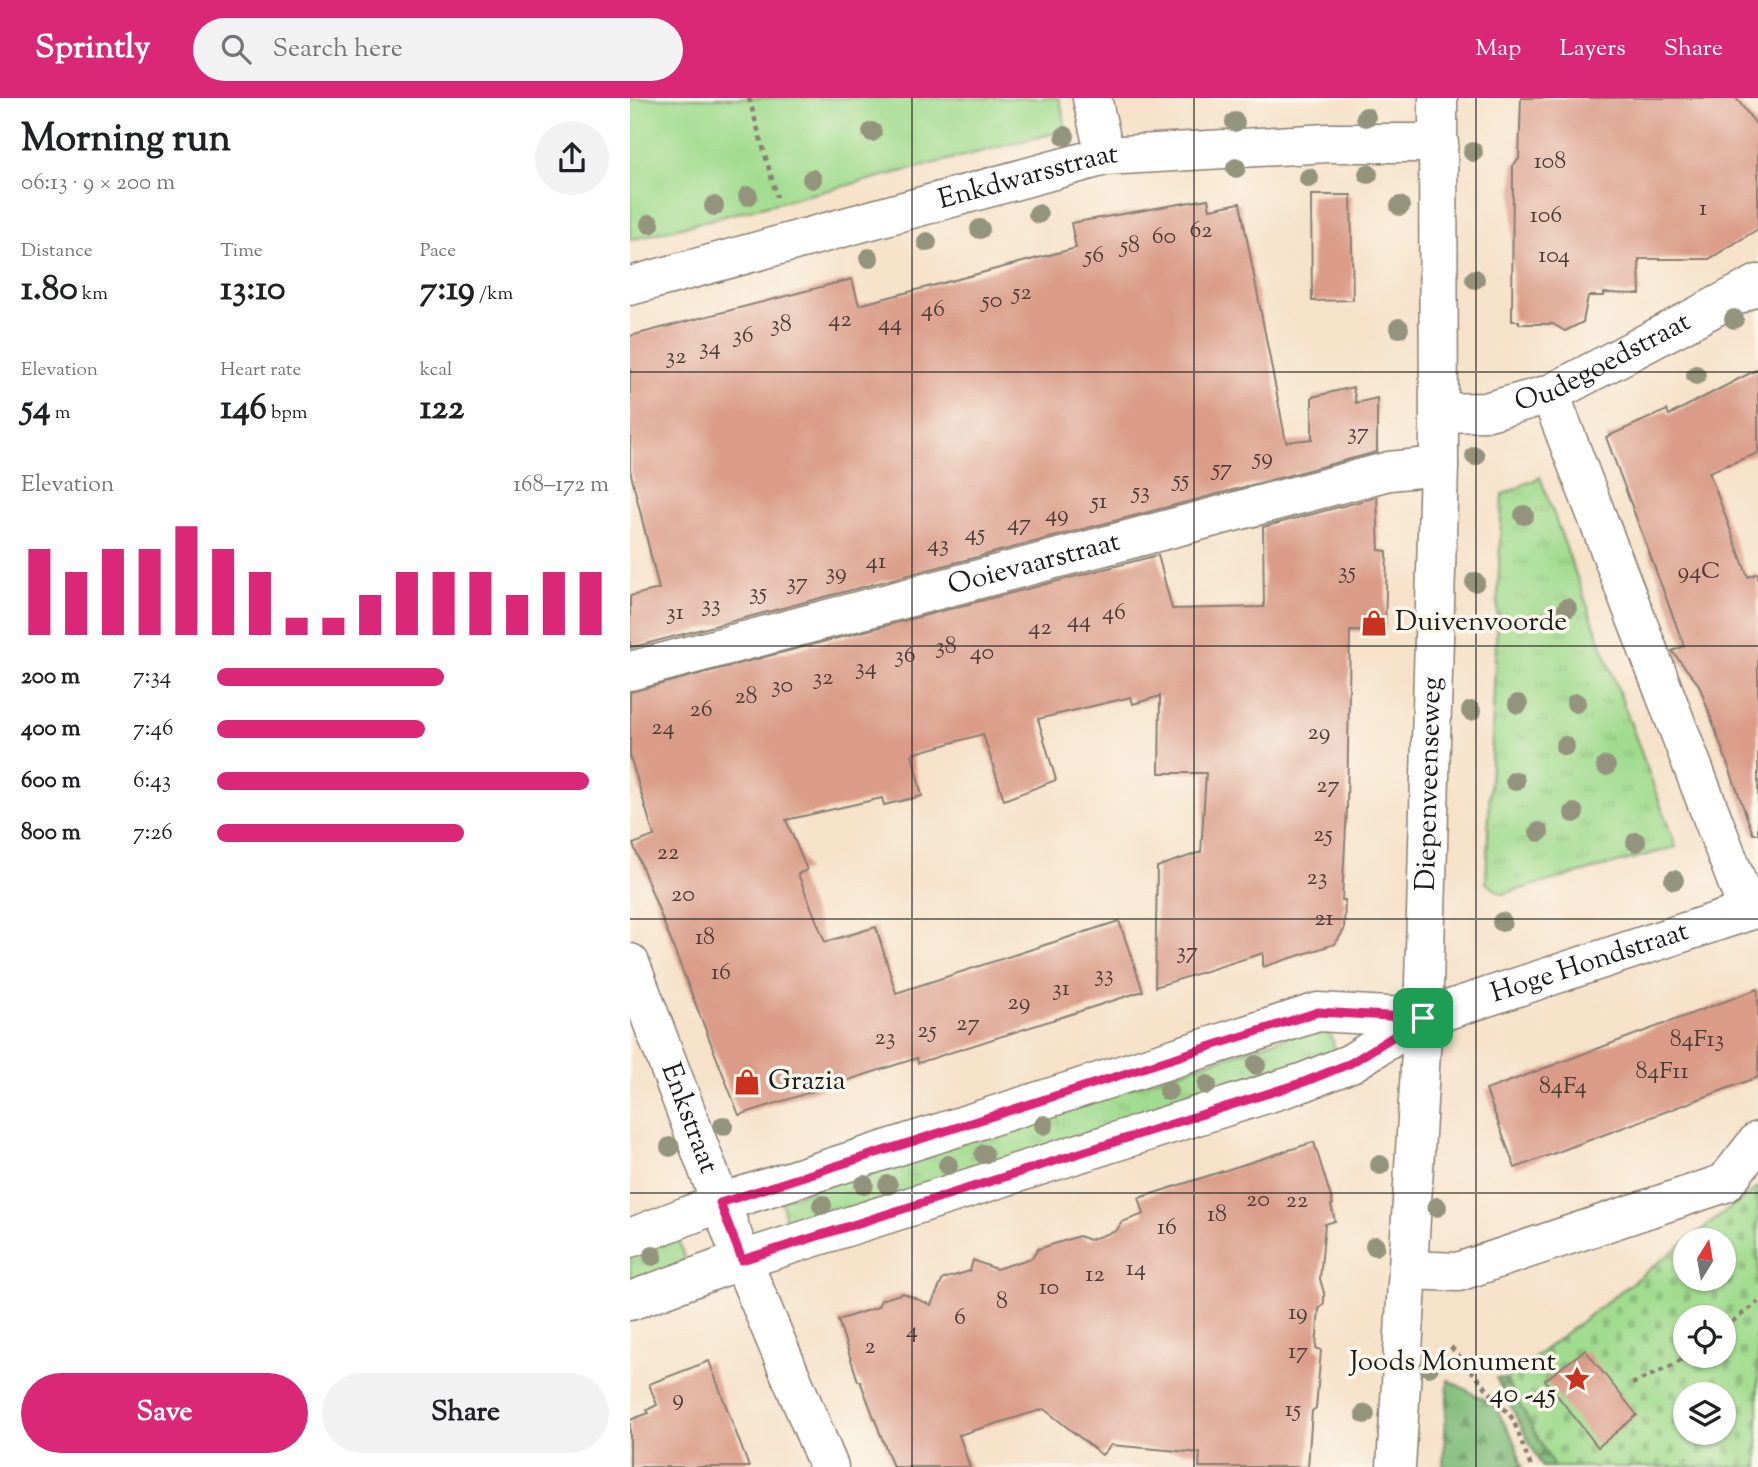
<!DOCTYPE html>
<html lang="en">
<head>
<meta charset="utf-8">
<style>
  :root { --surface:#fff; --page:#f2f2f2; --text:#202124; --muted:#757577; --accent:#db2777 }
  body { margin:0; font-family:"Sorts Mill Goudy",serif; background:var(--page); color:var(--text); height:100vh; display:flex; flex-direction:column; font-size:26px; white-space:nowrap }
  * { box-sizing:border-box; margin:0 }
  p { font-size:23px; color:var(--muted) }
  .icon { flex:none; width:38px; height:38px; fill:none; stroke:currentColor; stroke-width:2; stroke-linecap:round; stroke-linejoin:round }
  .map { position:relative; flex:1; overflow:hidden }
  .drawer { display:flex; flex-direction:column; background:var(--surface); width:630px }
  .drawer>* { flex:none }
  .needle { width:46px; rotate:11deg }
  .buttons { position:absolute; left:1043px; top:1130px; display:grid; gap:14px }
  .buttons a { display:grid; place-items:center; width:63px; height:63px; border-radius:50%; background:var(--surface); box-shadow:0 2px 5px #0004; font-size:35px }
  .pin { position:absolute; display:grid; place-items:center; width:60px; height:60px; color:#fff; margin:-30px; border-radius:14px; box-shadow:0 4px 10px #0006 }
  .round { display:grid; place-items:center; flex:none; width:74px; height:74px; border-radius:37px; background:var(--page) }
  .headline { display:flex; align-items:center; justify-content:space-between; height:119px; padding:0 21px }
  h1 { font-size:38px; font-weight:700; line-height:52px }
  .figures { display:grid; grid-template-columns:repeat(3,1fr); gap:10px; height:119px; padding:7px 21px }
  .figures div { display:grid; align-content:center }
  .figures b { font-size:35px; font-weight:700 }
  .figures small { font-size:19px; font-weight:400 }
  .figures p { font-size:19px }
  .chart { height:196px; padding:14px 21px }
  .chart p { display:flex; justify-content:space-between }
  .chart svg { width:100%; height:126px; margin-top:7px; stroke:var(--accent); stroke-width:6 }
  .action { display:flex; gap:14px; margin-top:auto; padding:14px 21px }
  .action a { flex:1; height:80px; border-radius:42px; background:var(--accent); color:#fff; font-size:28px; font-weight:700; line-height:80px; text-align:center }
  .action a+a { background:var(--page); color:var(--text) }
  ul { padding:0 21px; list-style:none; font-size:23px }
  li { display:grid; grid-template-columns:112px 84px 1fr; align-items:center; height:52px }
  li i { height:18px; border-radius:9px; background:var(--accent) }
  header { display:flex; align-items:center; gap:42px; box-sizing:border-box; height:98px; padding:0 35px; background:var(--accent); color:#fff }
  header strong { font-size:33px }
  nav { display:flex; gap:38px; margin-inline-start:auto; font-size:24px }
  .search { width:490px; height:63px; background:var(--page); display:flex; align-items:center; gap:18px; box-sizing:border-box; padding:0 24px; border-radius:38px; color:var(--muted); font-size:26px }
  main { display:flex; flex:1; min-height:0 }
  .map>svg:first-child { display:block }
</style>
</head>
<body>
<header>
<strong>Sprintly</strong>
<div class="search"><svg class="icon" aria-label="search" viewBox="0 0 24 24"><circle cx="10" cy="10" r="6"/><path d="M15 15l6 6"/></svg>Search here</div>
<nav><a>Map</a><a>Layers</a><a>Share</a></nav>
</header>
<main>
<section class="drawer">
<div class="headline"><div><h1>Morning run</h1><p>06:13 · 9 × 200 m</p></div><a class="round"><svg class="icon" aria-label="share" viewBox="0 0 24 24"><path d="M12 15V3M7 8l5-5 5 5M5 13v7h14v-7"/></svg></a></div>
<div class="figures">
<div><p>Distance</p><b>1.80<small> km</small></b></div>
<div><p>Time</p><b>13:10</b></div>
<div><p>Pace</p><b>7:19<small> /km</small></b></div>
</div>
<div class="figures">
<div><p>Elevation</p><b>54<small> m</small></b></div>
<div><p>Heart rate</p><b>146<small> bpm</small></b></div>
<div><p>kcal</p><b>122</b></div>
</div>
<div class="chart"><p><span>Elevation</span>168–172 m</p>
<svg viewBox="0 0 160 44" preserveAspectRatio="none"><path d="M5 44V14M15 44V22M25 44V14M35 44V14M45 44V6M55 44V14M65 44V22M75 44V38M85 44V38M95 44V30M105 44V22M115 44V22M125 44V22M135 44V30M145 44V22M155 44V22"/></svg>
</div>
<ul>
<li><b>200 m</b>7:34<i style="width:58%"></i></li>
<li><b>400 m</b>7:46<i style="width:53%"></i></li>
<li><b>600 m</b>6:43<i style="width:95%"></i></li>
<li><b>800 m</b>7:26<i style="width:63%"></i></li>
</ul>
<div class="action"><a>Save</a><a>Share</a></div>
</section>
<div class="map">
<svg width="1128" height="1369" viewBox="0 0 1128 1369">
  <defs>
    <pattern id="grass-tufts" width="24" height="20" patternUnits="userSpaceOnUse" patternTransform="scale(1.75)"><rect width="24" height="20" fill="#a1db8e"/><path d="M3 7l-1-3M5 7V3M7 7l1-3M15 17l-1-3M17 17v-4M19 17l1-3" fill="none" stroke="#8abb7a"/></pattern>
    <pattern id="forest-firs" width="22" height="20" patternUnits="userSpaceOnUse" patternTransform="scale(1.75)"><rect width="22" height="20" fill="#80bb79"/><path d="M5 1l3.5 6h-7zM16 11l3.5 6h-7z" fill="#689762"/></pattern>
    <pattern id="cemetery-stones" width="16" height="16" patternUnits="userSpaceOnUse" patternTransform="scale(1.75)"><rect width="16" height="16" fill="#a1db8e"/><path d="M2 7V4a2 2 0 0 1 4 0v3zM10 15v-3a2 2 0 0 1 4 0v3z" fill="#8abb7a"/></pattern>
  </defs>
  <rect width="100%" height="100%" fill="#fbf7ec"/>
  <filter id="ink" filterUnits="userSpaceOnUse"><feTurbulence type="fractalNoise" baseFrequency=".0143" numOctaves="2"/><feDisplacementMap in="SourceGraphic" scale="14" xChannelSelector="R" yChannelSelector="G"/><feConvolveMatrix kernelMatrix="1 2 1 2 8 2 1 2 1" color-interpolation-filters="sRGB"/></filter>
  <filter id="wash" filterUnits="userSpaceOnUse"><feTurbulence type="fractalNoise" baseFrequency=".00686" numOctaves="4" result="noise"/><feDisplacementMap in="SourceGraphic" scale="28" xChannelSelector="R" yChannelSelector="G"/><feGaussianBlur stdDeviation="1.57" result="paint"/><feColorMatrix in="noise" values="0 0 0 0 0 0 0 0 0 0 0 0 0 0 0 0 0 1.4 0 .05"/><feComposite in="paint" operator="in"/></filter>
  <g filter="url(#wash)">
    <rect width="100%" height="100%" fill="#f6e2c9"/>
    <g fill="url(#grass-tufts)" stroke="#5e7c55" stroke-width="2">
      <path d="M910,379L1046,749L872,796L856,785L872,397Z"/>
      <path d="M697,926L707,956L158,1132L151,1102Z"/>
      <path d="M46,1135L56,1165L0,1186V1153Z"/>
    </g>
    <g fill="url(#forest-firs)" stroke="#4e6c4a" stroke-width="2">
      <path d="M866,1280L876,1281L924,1369H912Z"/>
      <path d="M818,1282L864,1307L885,1344L892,1369H813Z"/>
    </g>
    <path fill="url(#cemetery-stones)" stroke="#5e7c55" stroke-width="2" fill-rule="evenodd" d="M1128,1089V1369H924L876,1281L1055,1144V1181H1094V1143H1057ZM1055,1220H1094V1258H1055ZM1055,1297H1094V1335H1055Z"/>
    <path fill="#a1db8e" stroke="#5e7c55" stroke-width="2" d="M0,0H429L437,32L0,142Z"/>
    <g id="blocks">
      <g fill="#da9c88">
        <path d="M891,0H1106L1128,29V131L1079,161H1009L1010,196L974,195V198H958L953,224L935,233L923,226H889V223H882L883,67L889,61Z"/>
        <path d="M681,97H721L723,202L682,203Z"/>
        <path d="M578,101L580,111L610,105L656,344L682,341V299L723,289L726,305L747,300V354L0,550V498L29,491L0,372V238L222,181L229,207L446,150L441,125Z"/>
        <path d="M1128,271V355L1079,374L1118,479L1128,475V736H1123L1069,587L1042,553L1054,548L976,339L1037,312L1039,317Z"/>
        <path d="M747,399L749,452L757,453L755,534L720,533L717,710L712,802H715L714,832L705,846L633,869V855L525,889L527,769L571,754L576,675H529L530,598L503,606L501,599L408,621L426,682L374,702L353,636L282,656L292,698L254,707L252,700L156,722L177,772L168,776L195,844L246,829L266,895L489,823L513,893L288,965L287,960L109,1017L3,746L24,738L0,658V594L528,457L542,511L634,509L633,429Z"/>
        <path d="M1128,891V979L885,1070L856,992Z"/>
        <path d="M684,1044L703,1106L701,1107L705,1123L695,1126L690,1181L694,1195V1205L689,1211L686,1250L691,1252L686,1310L682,1313L678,1369H569L570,1355L481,1347L472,1357L414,1311L329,1337L340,1369H263L230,1283H228L208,1222L248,1209L251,1202L273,1195L301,1207L313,1181L340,1173L343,1162L366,1171L402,1160L408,1151L449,1138L459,1142L486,1133L492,1124L514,1116L509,1100Z"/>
        <path d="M955,1252L1007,1317L968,1349L915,1282Z"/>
        <path d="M79,1263L119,1369H0V1322L19,1315L17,1312L27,1307L19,1286Z"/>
      </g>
    </g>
  </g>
  <g filter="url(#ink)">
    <use href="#blocks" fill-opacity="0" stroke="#897f72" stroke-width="2"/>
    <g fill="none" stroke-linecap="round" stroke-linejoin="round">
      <g stroke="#897f72" stroke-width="41">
        <g id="minor">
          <path d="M462,0L475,58"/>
          <path id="s1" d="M0,188L475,58L698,45H809"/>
          <path d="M920,296L1118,813"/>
          <path id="s2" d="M810,315L855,314L920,296L1128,186"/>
          <path id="s3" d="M0,573L759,373L809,368"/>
          <path id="s4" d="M0,865L112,1162L199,1369"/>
          <path d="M0,1140L90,1105L688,914L793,920"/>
          <path d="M779,1172L828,1174L1095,1085L1128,1043"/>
          <path id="s5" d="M0,1203L112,1162L674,984L721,965L793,920L1128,810"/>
          <path id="s6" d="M766,1369L793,920L809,368L808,0"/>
        </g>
      </g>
      <g stroke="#897f72" stroke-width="4.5" stroke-dasharray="5 5" stroke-linecap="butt">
        <path d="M119,0L147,99"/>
        <path d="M1094,1230L1128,1204"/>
        <path d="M821,1249L883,1321L901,1369"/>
        <path d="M1002,1286L1045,1266L1055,1258"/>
      </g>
      <use href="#minor" stroke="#fff" stroke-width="38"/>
    </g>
    <g fill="#94947d">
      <circle cx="736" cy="19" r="10"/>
      <circle cx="605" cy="24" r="10"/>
      <circle cx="242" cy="34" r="10"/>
      <circle cx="435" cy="38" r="10"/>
      <circle cx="843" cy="54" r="10"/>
      <circle cx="606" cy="70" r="10"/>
      <circle cx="738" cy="76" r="10"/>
      <circle cx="679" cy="80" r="10"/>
      <circle cx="182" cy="81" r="10"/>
      <circle cx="118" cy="98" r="10"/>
      <circle cx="84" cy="108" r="10"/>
      <circle cx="770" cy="108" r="10"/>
      <circle cx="408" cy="116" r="10"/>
      <circle cx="20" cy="126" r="10"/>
      <circle cx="350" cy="131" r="10"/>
      <circle cx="297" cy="144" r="10"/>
      <circle cx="239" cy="160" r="10"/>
      <circle cx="845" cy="181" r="10"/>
      <circle cx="1104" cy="221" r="10"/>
      <circle cx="769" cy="230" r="10"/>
      <circle cx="1066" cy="277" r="10"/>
      <circle cx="845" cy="358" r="10"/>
      <circle cx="894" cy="417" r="10"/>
      <circle cx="845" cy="484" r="10"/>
      <circle cx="937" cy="510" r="10"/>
      <circle cx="946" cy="605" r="10"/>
      <circle cx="888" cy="606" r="10"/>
      <circle cx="841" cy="613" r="10"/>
      <circle cx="935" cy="648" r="10"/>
      <circle cx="976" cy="668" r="10"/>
      <circle cx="885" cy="683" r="10"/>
      <circle cx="944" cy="715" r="10"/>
      <circle cx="909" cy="734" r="10"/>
      <circle cx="1006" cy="744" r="10"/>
      <circle cx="1044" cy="782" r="10"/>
      <circle cx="872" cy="824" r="10"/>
      <circle cx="626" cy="967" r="10"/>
      <circle cx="577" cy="987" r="10"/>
      <circle cx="538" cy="993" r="10"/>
      <circle cx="414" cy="1027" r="10"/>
      <circle cx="93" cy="1028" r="10"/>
      <circle cx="40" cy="1049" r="10"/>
      <circle cx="354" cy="1056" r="10"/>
      <circle cx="318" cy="1067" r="10"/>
      <circle cx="750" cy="1067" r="10"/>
      <circle cx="234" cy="1087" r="10"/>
      <circle cx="258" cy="1087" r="10"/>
      <circle cx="192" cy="1107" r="10"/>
      <circle cx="807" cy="1109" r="10"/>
      <circle cx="745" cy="1148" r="10"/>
      <circle cx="23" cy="1158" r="10"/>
      <circle cx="799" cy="1269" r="10"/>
      <circle cx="735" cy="1316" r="10"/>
    </g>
  </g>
  <g fill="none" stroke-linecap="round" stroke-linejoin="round" filter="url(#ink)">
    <g stroke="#fff" stroke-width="14">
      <path id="route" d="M688,914L793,920L721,965L674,984L112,1162L90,1105Z"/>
    </g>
    <use href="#route" stroke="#db2777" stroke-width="9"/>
  </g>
  <path fill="none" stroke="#1c1c1c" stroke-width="2" stroke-opacity="0.55" d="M282,0V1369M564,0V1369M846,0V1369M0,274H1128M0,548H1128M0,821H1128M0,1095H1128"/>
  <defs>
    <g id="shop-bare" transform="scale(2.1)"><path d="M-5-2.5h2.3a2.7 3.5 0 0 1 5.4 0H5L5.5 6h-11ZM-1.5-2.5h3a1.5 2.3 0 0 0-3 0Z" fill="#c8321e" stroke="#fbf7ec" stroke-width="2.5" paint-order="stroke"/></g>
    <g id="sight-bare" transform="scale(2.1)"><path d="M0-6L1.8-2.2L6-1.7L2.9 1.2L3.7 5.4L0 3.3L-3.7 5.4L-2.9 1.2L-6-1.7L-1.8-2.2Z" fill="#c8321e" stroke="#fbf7ec" stroke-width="2.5" paint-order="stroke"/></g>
  </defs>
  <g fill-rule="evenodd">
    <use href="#shop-bare" x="744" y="525"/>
    <use href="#shop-bare" x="117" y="984"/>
    <use href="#sight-bare" x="947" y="1281"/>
  </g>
  <g text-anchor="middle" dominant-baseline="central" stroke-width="7" stroke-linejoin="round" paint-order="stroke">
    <g font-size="24" fill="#4c3c37">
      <text x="920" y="64">108</text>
      <text x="1073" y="111">1</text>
      <text x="916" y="118">106</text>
      <text x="571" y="133">62</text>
      <text x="534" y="139">60</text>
      <text x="500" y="148">58</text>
      <text x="464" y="158">56</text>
      <text x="924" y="158">104</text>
      <text x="392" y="195">52</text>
      <text x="362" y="203">50</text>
      <text x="303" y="212">46</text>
      <text x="210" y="222">42</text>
      <text x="260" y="226">44</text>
      <text x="151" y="227">38</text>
      <text x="113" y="238">36</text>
      <text x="80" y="250">34</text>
      <text x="46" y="259">32</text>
      <text x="728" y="335">37</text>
      <text x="633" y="360">59</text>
      <text x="592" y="371">57</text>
      <text x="551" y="382">55</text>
      <text x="511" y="394">53</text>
      <text x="469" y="404">51</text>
      <text x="427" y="417">49</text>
      <text x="389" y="426">47</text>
      <text x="345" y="436">45</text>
      <text x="308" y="447">43</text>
      <text x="246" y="464">41</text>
      <text x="717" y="474">35</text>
      <text x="1069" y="474">94C</text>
      <text x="206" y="475">39</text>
      <text x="167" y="485">37</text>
      <text x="128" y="495">35</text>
      <text x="81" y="507">33</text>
      <text x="45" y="515">31</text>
      <text x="484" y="515">46</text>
      <text x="449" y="523">44</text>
      <text x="410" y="530">42</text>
      <text x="316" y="549">38</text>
      <text x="352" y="555">40</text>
      <text x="275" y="558">36</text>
      <text x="236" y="570">34</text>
      <text x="193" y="580">32</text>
      <text x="152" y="588">30</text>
      <text x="116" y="599">28</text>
      <text x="71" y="612">26</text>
      <text x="33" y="630">24</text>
      <text x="689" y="635">29</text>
      <text x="698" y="688">27</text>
      <text x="693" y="737">25</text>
      <text x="38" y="755">22</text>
      <text x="687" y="780">23</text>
      <text x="53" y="797">20</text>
      <text x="694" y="821">21</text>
      <text x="75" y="840">18</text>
      <text x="557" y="854">37</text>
      <text x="91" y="875">16</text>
      <text x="474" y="877">33</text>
      <text x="431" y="891">31</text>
      <text x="389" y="905">29</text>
      <text x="338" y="926">27</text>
      <text x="297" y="933">25</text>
      <text x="255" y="940">23</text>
      <text x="1067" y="942">84F13</text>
      <text x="1032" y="974">84F11</text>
      <text x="933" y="989">84F4</text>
      <text x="628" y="1102">20</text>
      <text x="667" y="1103">22</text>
      <text x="587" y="1117">18</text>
      <text x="537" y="1130">16</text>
      <text x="506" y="1171">14</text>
      <text x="465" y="1177">12</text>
      <text x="419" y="1190">10</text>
      <text x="372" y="1204">8</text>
      <text x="668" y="1215">19</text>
      <text x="330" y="1220">6</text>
      <text x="282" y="1233">4</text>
      <text x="240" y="1249">2</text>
      <text x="668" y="1254">17</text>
      <text x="48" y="1301">9</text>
      <text x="663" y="1312">15</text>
    </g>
    <g font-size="28" fill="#1c1c1c" stroke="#fbf7ec">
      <text stroke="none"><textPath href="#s1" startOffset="413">Enkdwarsstraat</textPath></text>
      <text stroke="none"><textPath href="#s2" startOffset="173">Oudegoedstraat</textPath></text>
      <text stroke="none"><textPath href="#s3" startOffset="418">Ooievaarstraat</textPath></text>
      <text stroke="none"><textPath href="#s6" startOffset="684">Diepenveenseweg</textPath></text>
      <text stroke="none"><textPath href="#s5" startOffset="1020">Hoge Hondstraat</textPath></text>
      <text stroke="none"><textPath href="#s4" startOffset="166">Enkstraat</textPath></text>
    </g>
    <g font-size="28" fill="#1c1c1c" stroke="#fbf7ec" text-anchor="start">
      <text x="765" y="525">Duivenvoorde</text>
      <text x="138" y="984">Grazia</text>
      <text x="926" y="1265" text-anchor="end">Joods Monument<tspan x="926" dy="32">40 -45</tspan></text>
    </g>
  </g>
</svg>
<div class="buttons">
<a><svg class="needle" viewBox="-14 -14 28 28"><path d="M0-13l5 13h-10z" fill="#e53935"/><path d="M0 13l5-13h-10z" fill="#757577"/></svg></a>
<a><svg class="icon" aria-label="locate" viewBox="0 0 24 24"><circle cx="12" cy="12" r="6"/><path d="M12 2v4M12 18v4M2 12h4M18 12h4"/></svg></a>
<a><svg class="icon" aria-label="layers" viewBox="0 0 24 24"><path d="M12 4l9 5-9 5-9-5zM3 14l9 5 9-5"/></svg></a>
</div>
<div class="pin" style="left:793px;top:920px;background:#1e9e55"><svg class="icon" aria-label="arrive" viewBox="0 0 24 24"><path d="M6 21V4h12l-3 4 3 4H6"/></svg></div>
</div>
</main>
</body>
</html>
